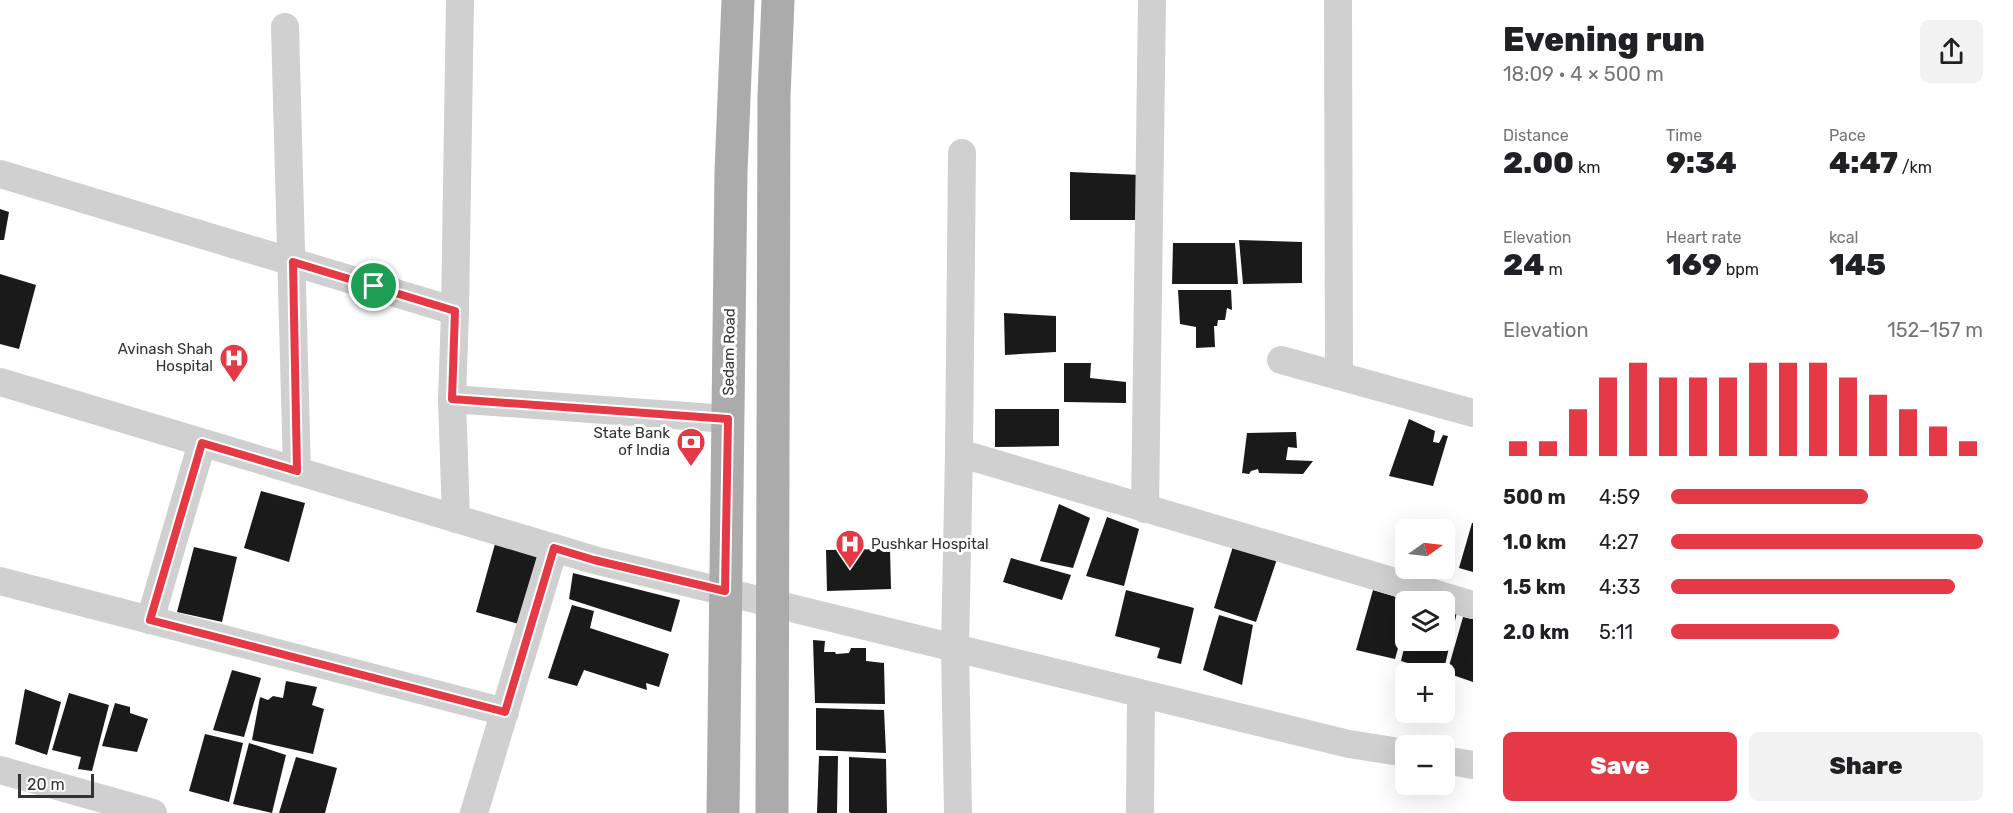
<!DOCTYPE html>
<html lang="en">
<head>
<meta charset="utf-8">
<style>
  :root { --surface:#fff; --page:#f2f2f2; --text:#202124; --muted:#757577; --accent:#e63946 }
  body { margin:0; font-family:Rubik,sans-serif; background:var(--page); color:var(--text); height:100vh; display:flex; flex-direction:column; font-size:22px; white-space:nowrap }
  * { box-sizing:border-box; margin:0 }
  p { font-size:20px; color:var(--muted) }
  .icon { flex:none; width:33px; height:33px; fill:none; stroke:currentColor; stroke-width:2; stroke-linecap:round; stroke-linejoin:round }
  .map { position:relative; flex:1; overflow:hidden }
  .details { display:flex; flex-direction:column; background:var(--surface); width:540px }
  .details>* { flex:none }
  .needle { width:39px; rotate:76deg }
  .tools { position:absolute; left:1395px; top:519px; display:grid; gap:12px }
  .tools a { display:grid; place-items:center; width:60px; height:60px; border-radius:9px; background:var(--surface); box-shadow:0 6px 24px #0002; font-size:30px }
  .scale { position:absolute; left:18px; bottom:15px; width:76px; box-sizing:border-box; padding-left:6px; border:3px solid #333; border-top:0; font-size:16px; line-height:21px; white-space:nowrap; color:#333; -webkit-text-stroke:4px #fff; paint-order:stroke }
  .pin { position:absolute; display:grid; place-items:center; width:51px; height:51px; color:#fff; margin:-26px; border:3px solid #fff; border-radius:50%; box-shadow:0 2px 6px #0007 }
  .round { display:grid; place-items:center; flex:none; width:63px; height:63px; border-radius:9px; background:var(--page) }
  .summary { display:flex; align-items:center; justify-content:space-between; height:102px; padding:0 30px }
  h1 { font-size:33px; font-weight:800; line-height:45px }
  .stats { display:grid; grid-template-columns:repeat(3,1fr); gap:9px; height:102px; padding:6px 30px }
  .stats div { display:grid; align-content:center }
  .stats b { font-size:30px; font-weight:800 }
  .stats small { font-size:16px; font-weight:400 }
  .stats p { font-size:16px }
  .chart { height:168px; padding:12px 30px }
  .chart p { display:flex; justify-content:space-between }
  .chart svg { width:100%; height:108px; margin-top:6px; stroke:var(--accent); stroke-width:6 }
  .cta { display:flex; gap:12px; margin-top:auto; padding:12px 30px }
  .cta a { flex:1; height:69px; border-radius:9px; background:var(--accent); color:#fff; font-size:24px; font-weight:800; line-height:69px; text-align:center }
  .cta a+a { background:var(--page); color:var(--text) }
  ul { padding:0 30px; list-style:none; font-size:20px }
  li { display:grid; grid-template-columns:96px 72px 1fr; align-items:center; height:45px }
  li i { height:15px; border-radius:8px; background:var(--accent) }
  main { display:flex; flex:1; min-height:0 }
  .map>svg:first-child { display:block }
</style>
</head>
<body>
<main>
<div class="map">
<svg width="1473" height="813" viewBox="0 0 1473 813">
  <rect width="100%" height="100%" fill="#fff"/>
  <g fill="#1a1a1a">
    <path d="M1070,172L1142,175L1141,220H1070Z"/>
    <path d="M0,209L9,212L4,240H0Z"/>
    <path d="M1239,240L1302,242V283L1243,284Z"/>
    <path d="M1173,243H1235L1238,284H1172Z"/>
    <path d="M0,274L36,285L19,349L0,344Z"/>
    <path d="M1178,290H1231L1232,310L1227,308L1225,320H1218L1217,326H1214L1215,347L1196,348V327L1180,324Z"/>
    <path d="M1004,313L1056,316V352L1005,355Z"/>
    <path d="M1064,363H1091L1090,378L1126,382V403L1064,402Z"/>
    <path d="M995,409H1059V446L995,447Z"/>
    <path d="M1409,419L1435,431L1433,442L1439,443L1443,435L1448,436L1433,486L1389,476Z"/>
    <path d="M1296,432L1297,448L1288,447L1286,460L1313,461L1303,474L1259,473L1258,469L1251,471L1249,474L1242,473L1247,433Z"/>
    <path d="M261,491L305,503L289,562L244,548Z"/>
    <path d="M1059,504L1090,518L1073,568L1040,561Z"/>
    <path d="M1107,517L1139,529L1124,586L1086,576Z"/>
    <path d="M1472,523H1473V572L1459,568Z"/>
    <path d="M1234,543L1277,559L1256,622L1214,608Z"/>
    <path d="M495,544L545,559L526,626L476,612Z"/>
    <path d="M194,547L237,557L222,622L177,612Z"/>
    <path d="M890,549L891,589L827,591L826,550Z"/>
    <path d="M1011,558L1071,575L1062,600L1003,582Z"/>
    <path d="M573,573L680,600L671,632L569,599Z"/>
    <path d="M1126,590L1194,608L1181,664L1157,658L1160,648L1115,636Z"/>
    <path d="M1373,590L1413,602H1406V620L1395,659L1356,650Z"/>
    <path d="M572,605L594,611L590,628L669,654L659,687L646,683L647,690L584,670L577,686L548,678Z"/>
    <path d="M1444,610L1457,612L1443,674L1401,661L1406,640H1444Z"/>
    <path d="M1219,615L1253,625L1242,685L1203,670Z"/>
    <path d="M1463,617L1473,619V682L1447,673Z"/>
    <path d="M813,640L825,641L824,652H835L836,654L849,653L851,648H866V661L884,663L885,704L815,703Z"/>
    <path d="M232,670L261,678L244,737L213,730Z"/>
    <path d="M286,681L317,687L312,705L324,709L313,754L252,740L260,697L268,700L273,696L283,698Z"/>
    <path d="M25,689L61,702L47,755L15,744Z"/>
    <path d="M69,693L109,705L92,771L78,769L81,757L52,750Z"/>
    <path d="M115,703L130,707V713L148,719L137,752L102,746Z"/>
    <path d="M816,708L884,710L886,753L816,750Z"/>
    <path d="M205,734L243,743L229,802L189,791Z"/>
    <path d="M249,743L286,755L272,813L233,804Z"/>
    <path d="M819,756H838L837,813H817Z"/>
    <path d="M296,757L337,768L325,813H279Z"/>
    <path d="M849,757L886,759L887,813H850L849,811Z"/>
  </g>
  <g fill="none" stroke-linecap="round" stroke-linejoin="round">
    <g stroke="#d0d0d0" stroke-width="28">
      <path d="M1338,0L1339,376"/>
      <path d="M285,27L297,471"/>
      <path d="M0,174L455,311"/>
      <path d="M1281,360L1473,413"/>
      <path d="M0,382L594,560L1349,744L1406,753"/>
      <path d="M452,399L728,419"/>
      <path d="M959,453L962,153"/>
      <path d="M1145,509L1152,0"/>
      <path d="M456,519L452,399L455,311L460,0"/>
      <path d="M0,581L505,712"/>
      <path d="M150,620L202,443"/>
      <path d="M1444,760L1473,765"/>
      <path d="M0,770L153,813"/>
      <path d="M474,813L554,548"/>
      <path d="M958,813L955,649L959,453L1473,605"/>
      <path d="M1140,813L1141,694"/>
    </g>
    <g stroke="#ababab" stroke-width="33">
      <path d="M723,813L731,172L738,0"/>
      <path d="M772,813L774,96L778,0"/>
    </g>
  </g>
  <g fill="none" stroke-linecap="round" stroke-linejoin="round">
    <g stroke="#fff" stroke-width="12">
      <path id="route" d="M293,262L455,311L452,399L728,419L725,591L594,560L554,548L505,712L150,620L202,443L297,471Z"/>
    </g>
    <use href="#route" stroke="#e63946" stroke-width="8"/>
  </g>
  <defs>
    <g id="hospital-pin" transform="scale(1.5)"><path d="M0 17L-7.5 6A9.5 9.5 0 1 1 7.5 6Z" fill="#e63946" stroke="#fff"/><path d="M-5-5h3v3.5h4V-5h3V5h-3V1.5h-4V5h-3Z" fill="#fff"/></g>
    <g id="bank-pin" transform="scale(1.5)"><path d="M0 17L-7.5 6A9.5 9.5 0 1 1 7.5 6Z" fill="#e63946" stroke="#fff"/><path d="M-6-4H6V4H-6ZM0-2.3a2.3 2.3 0 1 0 0 4.6a2.3 2.3 0 1 0 0-4.6Z" fill="#fff"/></g>
  </defs>
  <g fill-rule="evenodd">
    <use href="#hospital-pin" x="234" y="358"/>
    <use href="#bank-pin" x="691" y="442"/>
    <use href="#hospital-pin" x="850" y="544"/>
  </g>
  <g text-anchor="middle" dominant-baseline="central" stroke-width="6" stroke-linejoin="round" paint-order="stroke">
    <g font-size="15" fill="#333" stroke="#fff" text-anchor="end">
      <text x="213" y="349">Avinash Shah<tspan x="213" dy="17">Hospital</tspan></text>
      <text x="670" y="433">State Bank<tspan x="670" dy="17">of India</tspan></text>
      <text x="871" y="544" text-anchor="start">Pushkar Hospital</text>
    </g>
    <g font-size="15" fill="#333" stroke="#fff">
      <text transform="translate(729 352) rotate(-89)">Sedam Road</text>
    </g>
  </g>
</svg>
<div class="tools">
<a><svg class="needle" viewBox="-14 -14 28 28"><path d="M0-13l5 13h-10z" fill="#e53935"/><path d="M0 13l5-13h-10z" fill="#757577"/></svg></a>
<a><svg class="icon" aria-label="layers" viewBox="0 0 24 24"><path d="M12 4l9 5-9 5-9-5zM3 14l9 5 9-5"/></svg></a>
<a>+</a>
<a>−</a>
</div>
<div class="scale">20 m</div>
<div class="pin" style="left:374px;top:286px;background:#1e9e55"><svg class="icon" aria-label="arrive" viewBox="0 0 24 24"><path d="M6 21V4h12l-3 4 3 4H6"/></svg></div>
</div>
<section class="details">
<div class="summary"><div><h1>Evening run</h1><p>18:09 · 4 × 500 m</p></div><a class="round"><svg class="icon" aria-label="share" viewBox="0 0 24 24"><path d="M12 15V3M7 8l5-5 5 5M5 13v7h14v-7"/></svg></a></div>
<div class="stats">
<div><p>Distance</p><b>2.00<small> km</small></b></div>
<div><p>Time</p><b>9:34</b></div>
<div><p>Pace</p><b>4:47<small> /km</small></b></div>
</div>
<div class="stats">
<div><p>Elevation</p><b>24<small> m</small></b></div>
<div><p>Heart rate</p><b>169<small> bpm</small></b></div>
<div><p>kcal</p><b>145</b></div>
</div>
<div class="chart"><p><span>Elevation</span>152–157 m</p>
<svg viewBox="0 0 160 44" preserveAspectRatio="none"><path d="M5 44V38M15 44V38M25 44V25M35 44V12M45 44V6M55 44V12M65 44V12M75 44V12M85 44V6M95 44V6M105 44V6M115 44V12M125 44V19M135 44V25M145 44V32M155 44V38"/></svg>
</div>
<ul>
<li><b>500 m</b>4:59<i style="width:63%"></i></li>
<li><b>1.0 km</b>4:27<i style="width:100%"></i></li>
<li><b>1.5 km</b>4:33<i style="width:91%"></i></li>
<li><b>2.0 km</b>5:11<i style="width:54%"></i></li>
</ul>
<div class="cta"><a>Save</a><a>Share</a></div>
</section>
</main>
</body>
</html>
